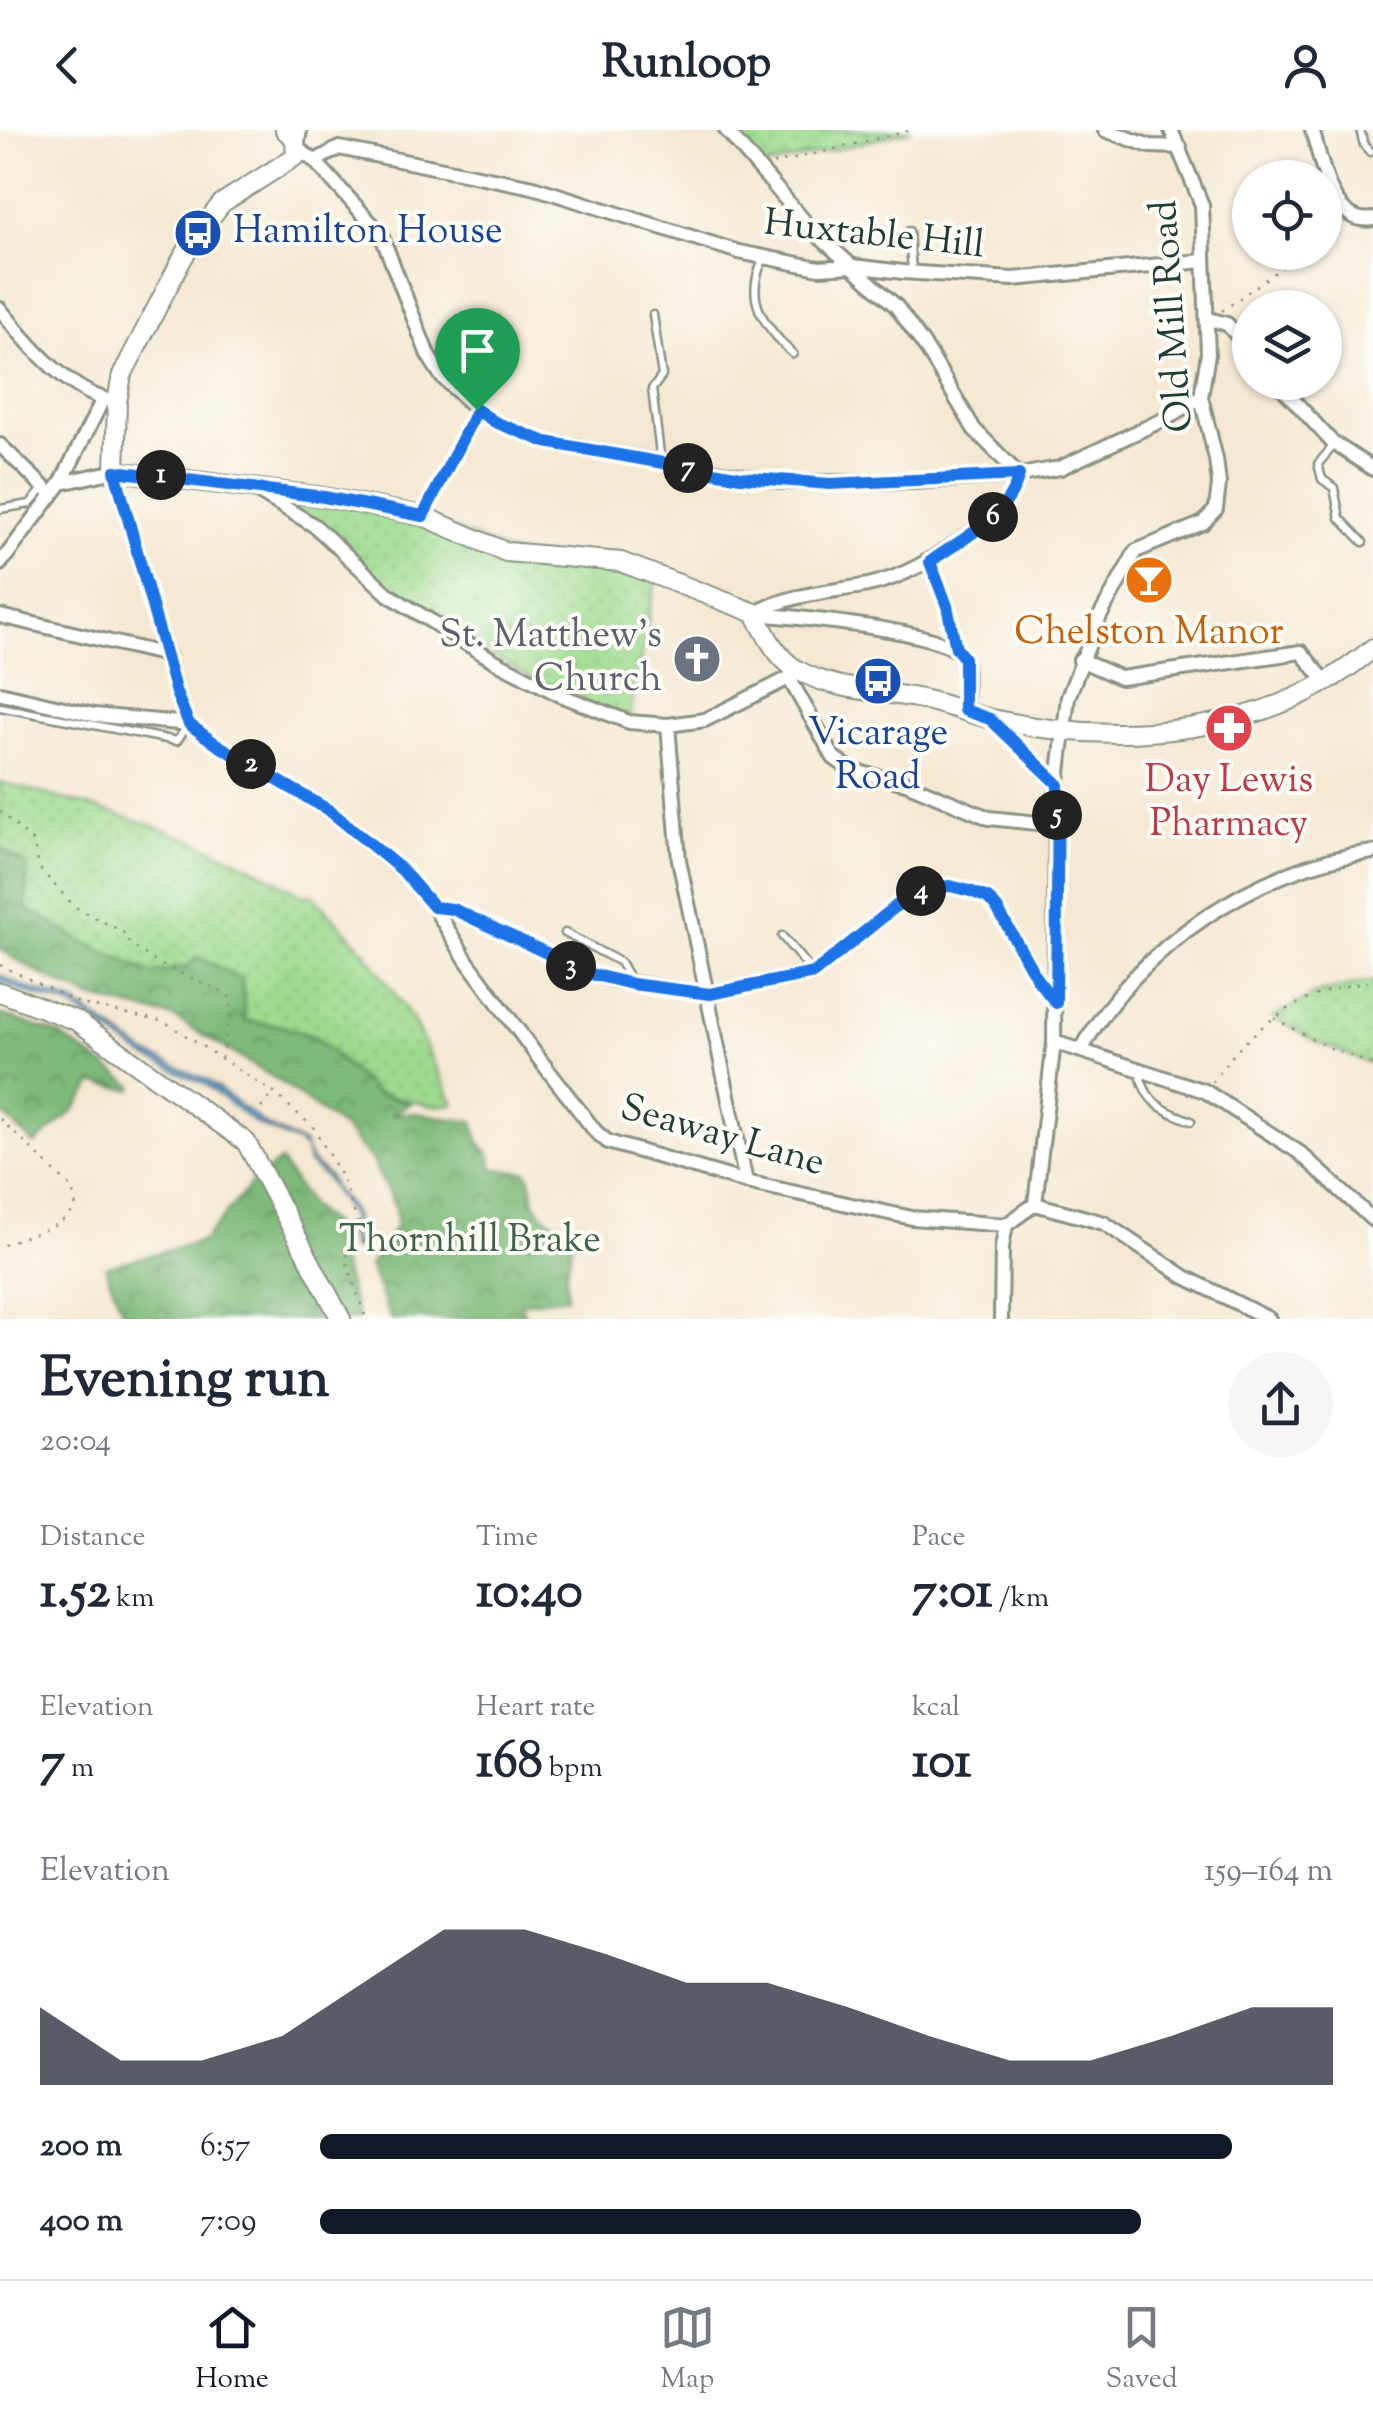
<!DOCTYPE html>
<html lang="en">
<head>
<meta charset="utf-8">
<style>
  :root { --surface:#fff; --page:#f6f6f7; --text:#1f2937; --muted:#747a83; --line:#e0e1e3; --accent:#111827 }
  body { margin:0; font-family:"Sorts Mill Goudy",serif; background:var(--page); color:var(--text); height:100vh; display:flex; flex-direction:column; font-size:38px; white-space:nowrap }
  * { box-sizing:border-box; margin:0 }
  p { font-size:32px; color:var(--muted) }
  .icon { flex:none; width:55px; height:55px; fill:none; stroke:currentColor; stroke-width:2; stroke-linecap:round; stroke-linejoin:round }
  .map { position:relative; height:1189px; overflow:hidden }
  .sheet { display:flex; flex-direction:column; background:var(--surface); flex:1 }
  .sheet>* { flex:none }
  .controls { position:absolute; left:1232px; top:30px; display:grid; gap:20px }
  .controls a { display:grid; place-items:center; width:110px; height:110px; border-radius:50%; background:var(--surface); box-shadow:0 2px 8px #0004; font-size:50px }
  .pin { position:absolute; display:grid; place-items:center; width:85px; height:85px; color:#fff; margin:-102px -42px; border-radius:50% 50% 50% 0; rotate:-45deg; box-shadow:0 0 10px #0007 }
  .pin .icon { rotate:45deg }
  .km { position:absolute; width:50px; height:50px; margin:-25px; border-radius:50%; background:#222; color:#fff; font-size:28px; line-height:50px; text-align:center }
  .round { display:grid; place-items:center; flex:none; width:105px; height:105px; border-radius:52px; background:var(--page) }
  .head { display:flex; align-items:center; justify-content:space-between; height:170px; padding:0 40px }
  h1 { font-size:55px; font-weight:800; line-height:75px }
  .stats { display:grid; grid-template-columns:repeat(3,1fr); gap:15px; height:170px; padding:10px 40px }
  .stats div { display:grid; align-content:center }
  .stats b { font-size:50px; font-weight:800 }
  .stats small { font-size:28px; font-weight:400 }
  .stats p { font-size:28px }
  .chart { height:280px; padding:20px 40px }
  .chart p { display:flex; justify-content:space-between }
  .chart svg { width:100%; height:180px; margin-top:10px; fill:var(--accent); opacity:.7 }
  ul { padding:0 40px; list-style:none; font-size:32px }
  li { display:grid; grid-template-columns:160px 120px 1fr; align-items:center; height:75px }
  li i { height:25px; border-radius:12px; background:var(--accent) }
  header { display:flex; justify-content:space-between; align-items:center; height:130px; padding:0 40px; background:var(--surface); font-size:45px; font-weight:800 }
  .tab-bar { display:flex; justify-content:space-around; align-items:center; height:140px; border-top:2px solid var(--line); background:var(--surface); font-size:28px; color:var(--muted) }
  .tab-bar a { display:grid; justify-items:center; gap:5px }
  .tab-bar .active { color:var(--accent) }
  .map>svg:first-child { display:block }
</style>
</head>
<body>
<header><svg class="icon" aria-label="back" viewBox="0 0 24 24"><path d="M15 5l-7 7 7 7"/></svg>Runloop<svg class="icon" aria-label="person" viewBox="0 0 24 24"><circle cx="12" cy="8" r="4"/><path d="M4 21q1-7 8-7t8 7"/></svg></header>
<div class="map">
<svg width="1373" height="1189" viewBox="0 0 1373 1189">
  <defs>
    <pattern id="green-dots" width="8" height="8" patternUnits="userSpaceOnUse" patternTransform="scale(2.5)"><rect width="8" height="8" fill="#9dda8e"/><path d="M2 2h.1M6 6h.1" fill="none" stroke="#87bc7b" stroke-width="1.8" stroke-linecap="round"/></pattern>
    <pattern id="forest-crowns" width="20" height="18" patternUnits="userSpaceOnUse" patternTransform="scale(2.5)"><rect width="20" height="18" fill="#7eba79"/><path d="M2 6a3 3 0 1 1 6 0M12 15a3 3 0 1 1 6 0" fill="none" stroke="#679864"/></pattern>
  </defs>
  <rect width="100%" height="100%" fill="#fdfcf7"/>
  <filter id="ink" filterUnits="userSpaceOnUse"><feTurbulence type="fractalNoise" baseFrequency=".01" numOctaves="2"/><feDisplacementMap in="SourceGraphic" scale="20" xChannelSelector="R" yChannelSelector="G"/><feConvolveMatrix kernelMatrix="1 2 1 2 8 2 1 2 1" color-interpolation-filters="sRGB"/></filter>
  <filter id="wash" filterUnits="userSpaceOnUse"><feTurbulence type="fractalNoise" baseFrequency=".0048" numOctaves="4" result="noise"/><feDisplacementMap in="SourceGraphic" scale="40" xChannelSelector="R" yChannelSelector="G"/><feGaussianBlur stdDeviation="2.25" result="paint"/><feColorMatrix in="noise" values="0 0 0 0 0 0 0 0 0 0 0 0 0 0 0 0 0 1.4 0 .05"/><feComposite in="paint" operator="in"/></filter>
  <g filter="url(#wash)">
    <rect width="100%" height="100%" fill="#f5e8d2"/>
    <g fill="url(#green-dots)" stroke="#5e8c61" stroke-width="2.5">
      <path d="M726,0H912L757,39Z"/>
      <path d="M253,358L423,386L506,422L657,444L629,592L560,565L389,465L315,396Z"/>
      <path d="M0,652C109,681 209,706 305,767L310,763L364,820L411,887L454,974L433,976L376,963L316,907L282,896L245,891L242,849L197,827L189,836L153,844L85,813L26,778L27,735L0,718Z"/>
      <path d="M1373,851V935L1319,913L1273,887L1318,863Z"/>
    </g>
    <g fill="url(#forest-crowns)" stroke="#4e7c56" stroke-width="2.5">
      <path d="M0,718L27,735L26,778L85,813L153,844L188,836L197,827L242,849L245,891L282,896L316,907L375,963L410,973L392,985C420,978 445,991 473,991L480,1014L490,1025L494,1039L527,1042C534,1055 531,1063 535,1073C542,1088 561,1096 574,1104L566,1143L567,1167L521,1173L525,1189H391L369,1136L396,1096V1079L373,1032L343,998L281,952L173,887L91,868L37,842L0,819Z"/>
      <path d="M0,884L58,904L134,956L133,960L94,953L75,979L35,1014L33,1013L0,981Z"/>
      <path d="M280,1031L311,1077L333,1095L342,1107L340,1128L358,1189H126L105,1137L203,1111L252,1053Z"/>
    </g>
    <path fill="#6ba7dc" stroke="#457288" stroke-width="2.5" d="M0,845L24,857L73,872L147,924L207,950L267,996L303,1014L311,1032L328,1046L335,1061L348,1074L354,1086L351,1101L356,1116L353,1119L348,1103L351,1087L325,1047L309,1033L306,1020L298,1013L256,994L205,954L145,927L71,876L22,861L0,850Z"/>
  </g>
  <g filter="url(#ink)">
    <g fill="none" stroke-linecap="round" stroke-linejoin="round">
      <g stroke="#8a9283" stroke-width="11">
        <g id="lane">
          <path d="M1360,0L1364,15L1370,22"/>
          <path d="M909,101L912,142"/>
          <path d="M764,128C743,168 763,195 793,224"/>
          <path d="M653,185L662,246L652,259L661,332"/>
          <path d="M1334,315L1318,334L1322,349L1334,358L1340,388L1363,412"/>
          <path d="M0,379L30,374L43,359"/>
          <path d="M0,577L177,611L188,595"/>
          <path d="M565,803L620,832L632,853"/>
          <path d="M782,806L813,843"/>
          <path d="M1139,938C1144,973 1161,979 1191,991"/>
        </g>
      </g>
      <g stroke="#8a9283" stroke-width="18">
        <g id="street">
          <path d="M300,0L297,18L315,31L381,104L428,225L442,247L477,280L495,292L545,312L781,352H914L1019,345L1060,338L1169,287L1201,267"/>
          <path d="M726,0L812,100L896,176L928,221L974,299L1019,345C1011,375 991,390 965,407C934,428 905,447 868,455C825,463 794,463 755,483"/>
          <path d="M1105,0L1150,16L1180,17"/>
          <path d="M1312,0C1322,30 1330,96 1373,89"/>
          <path d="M315,31L339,18L533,57L739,122L819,138L853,136L903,142L1013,149L1203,131"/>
          <path d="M0,179C27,213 65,258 107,270"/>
          <path d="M1208,189L1227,194L1250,220"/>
          <path d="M1277,252L1332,312L1373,339"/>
          <path d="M0,315L52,365"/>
          <path d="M61,353L115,341L176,563L189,594"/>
          <path d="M259,362L315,396L389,465L493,530L560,565L629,592L668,595L705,590L789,548L794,538"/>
          <path d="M0,434L61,353L103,269"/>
          <path d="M757,484C790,487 948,500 962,526C969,539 964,565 965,580"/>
          <path d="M0,486L167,525"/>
          <path d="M1080,530L1121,548L1301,522L1326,552"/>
          <path d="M789,548L834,628L853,641L906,653L989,688L1057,695"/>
          <path d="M0,563L94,585L189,594L216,614L330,681L402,741L434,777L467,831L537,926L596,1002L608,1012L746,1052L912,1088L1006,1095"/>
          <path d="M992,591L1058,654"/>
          <path d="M668,595L679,730L746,1052"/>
          <path d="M434,777L453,779L591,844L611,850L710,864L814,843L900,773L930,758L949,756L969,761L988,768L997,777L1039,852L1055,871"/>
          <path d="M1054,912L1205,961L1300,1023L1373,1090"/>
          <path d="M1082,919C1136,818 1259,735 1373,722"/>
          <path d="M1035,1074L1104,1093L1185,1147L1269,1189"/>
          <path d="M1001,1189L1002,1117L1006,1095L1035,1074L1054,912L1056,667L1068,567L1100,486L1136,421L1203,393L1216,379L1219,354L1216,329L1201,267L1208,224L1202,75L1171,0"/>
        </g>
      </g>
      <g stroke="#8a9283" stroke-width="22">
        <g id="secondary">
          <path d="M285,0L295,9L296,26L222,73L198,103L181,131L122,245L117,272L115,341L324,367L423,386L506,422L621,432L755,483C765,503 775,525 794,538C833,562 883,560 926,570C948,575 970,584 992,589C1120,617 1270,607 1373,518"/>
          <path d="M0,862L77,891L246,1012L341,1189"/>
        </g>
      </g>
      <g stroke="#8a9283" stroke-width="2.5" stroke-dasharray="2.5 8" stroke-linecap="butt">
        <path d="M773,34L912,0"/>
        <path d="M1325,106L1340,95"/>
        <path d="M1222,181L1303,122"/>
        <path d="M430,372L472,290"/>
        <path d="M934,443L952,502"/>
        <path d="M0,681L33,712L40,739L75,777L123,802L130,814L157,833L226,863L232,870L222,927"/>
        <path d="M0,835L81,874L165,892L274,963L314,998L343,1050L364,1111L345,1127L366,1189"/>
        <path d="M1274,888L1319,913L1373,935"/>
        <path d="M1212,952C1254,893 1301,861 1373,851"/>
        <path d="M261,978L273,964"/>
        <path d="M0,989L72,1058L76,1077C58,1103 26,1102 0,1117"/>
      </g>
      <use href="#lane" stroke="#fff" stroke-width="6"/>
      <use href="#street" stroke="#fff" stroke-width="12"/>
      <use href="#secondary" stroke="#fff" stroke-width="18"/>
    </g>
  </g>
  <g fill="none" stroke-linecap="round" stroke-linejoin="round" filter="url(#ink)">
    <g stroke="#fff" stroke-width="20">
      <path id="route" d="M477,280L495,292L546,312L741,347L830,354L1019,345C1008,388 964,407 930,432L947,476L956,518L964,528V580L990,589L1058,654L1056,873L1039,852L997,778L988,768L970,761L950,756L930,758L900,773L814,843L710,864L632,854L591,844L453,779L434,777L402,740L330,681L216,614L189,594L176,563L115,341L324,367L423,386Z"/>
    </g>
    <use href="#route" stroke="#1a73e8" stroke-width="12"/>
  </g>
  <defs>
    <g id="bus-disc" transform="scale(2.5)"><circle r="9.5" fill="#1a4fb4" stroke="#fdfcf7"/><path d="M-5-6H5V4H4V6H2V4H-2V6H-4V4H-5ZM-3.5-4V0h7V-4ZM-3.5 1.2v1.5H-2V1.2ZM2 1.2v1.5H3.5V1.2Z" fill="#fff"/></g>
    <g id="bar-disc" transform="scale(2.5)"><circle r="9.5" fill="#e8710a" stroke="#fdfcf7"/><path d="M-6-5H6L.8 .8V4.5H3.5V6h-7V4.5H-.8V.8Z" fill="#fff"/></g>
    <g id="church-disc" transform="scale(2.5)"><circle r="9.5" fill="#6b7280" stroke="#fdfcf7"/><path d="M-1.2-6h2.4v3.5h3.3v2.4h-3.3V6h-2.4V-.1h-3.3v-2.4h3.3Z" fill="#fff"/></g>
    <g id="pharmacy-disc" transform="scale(2.5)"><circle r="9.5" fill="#e0444e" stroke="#fdfcf7"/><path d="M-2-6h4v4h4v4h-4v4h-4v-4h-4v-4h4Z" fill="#fff"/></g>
  </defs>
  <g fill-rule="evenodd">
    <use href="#bus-disc" x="198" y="103"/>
    <use href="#bar-disc" x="1149" y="450"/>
    <use href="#church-disc" x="697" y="529"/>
    <use href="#bus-disc" x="878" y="551"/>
    <use href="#pharmacy-disc" x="1229" y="598"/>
  </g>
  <g text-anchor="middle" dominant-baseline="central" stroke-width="8" stroke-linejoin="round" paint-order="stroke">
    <g font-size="38" fill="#164399" stroke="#fdfcf7" text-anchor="start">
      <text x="233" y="103">Hamilton House</text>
      <text x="878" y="605" text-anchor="middle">Vicarage<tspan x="878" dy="44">Road</tspan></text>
    </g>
    <g font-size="38" fill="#1f3d34" stroke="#fdfcf7">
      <text transform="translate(874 106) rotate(6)">Huxtable Hill</text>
      <text transform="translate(1174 186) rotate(-94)">Old Mill Road</text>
      <text transform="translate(722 1007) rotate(16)">Seaway Lane</text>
    </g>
    <g font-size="38" fill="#c56008" stroke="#fdfcf7">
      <text x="1149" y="504">Chelston Manor</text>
    </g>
    <g font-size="38" fill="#5b616d" stroke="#fdfcf7" text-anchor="end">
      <text x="662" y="507">St. Matthew's<tspan x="662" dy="44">Church</tspan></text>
    </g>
    <g font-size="38" fill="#be3a42" stroke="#fdfcf7">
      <text x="1229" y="652">Day Lewis<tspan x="1229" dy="44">Pharmacy</tspan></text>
    </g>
    <g font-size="38" fill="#3e644a" stroke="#fdfcf7">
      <text x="470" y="1112">Thornhill Brake</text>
    </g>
  </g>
</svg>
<div class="controls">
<a><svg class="icon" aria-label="locate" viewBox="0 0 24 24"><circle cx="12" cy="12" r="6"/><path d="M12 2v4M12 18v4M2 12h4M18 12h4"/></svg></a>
<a><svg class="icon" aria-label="layers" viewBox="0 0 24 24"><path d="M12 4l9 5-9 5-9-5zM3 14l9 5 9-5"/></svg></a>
</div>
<div class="pin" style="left:477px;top:280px;background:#1e9e55"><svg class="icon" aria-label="arrive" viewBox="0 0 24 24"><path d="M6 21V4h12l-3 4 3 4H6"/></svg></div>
<b class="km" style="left:161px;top:345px">1</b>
<b class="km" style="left:251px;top:634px">2</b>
<b class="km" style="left:571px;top:836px">3</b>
<b class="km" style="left:921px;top:761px">4</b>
<b class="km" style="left:1057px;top:685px">5</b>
<b class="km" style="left:993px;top:387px">6</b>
<b class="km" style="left:688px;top:338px">7</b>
</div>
<section class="sheet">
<div class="head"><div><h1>Evening run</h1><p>20:04</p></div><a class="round"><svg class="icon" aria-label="share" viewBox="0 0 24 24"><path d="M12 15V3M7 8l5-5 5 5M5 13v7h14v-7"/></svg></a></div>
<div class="stats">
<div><p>Distance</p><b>1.52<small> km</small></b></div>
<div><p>Time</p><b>10:40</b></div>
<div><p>Pace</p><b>7:01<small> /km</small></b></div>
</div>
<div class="stats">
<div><p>Elevation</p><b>7<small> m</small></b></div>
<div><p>Heart rate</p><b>168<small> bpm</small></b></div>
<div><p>kcal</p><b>101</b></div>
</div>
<div class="chart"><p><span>Elevation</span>159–164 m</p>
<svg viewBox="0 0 160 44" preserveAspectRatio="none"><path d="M0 44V25L10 38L20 38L30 32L40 19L50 6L60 6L70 12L80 19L90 19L100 25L110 32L120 38L130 38L140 32L150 25L160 25V44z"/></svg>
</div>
<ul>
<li><b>200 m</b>6:57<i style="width:90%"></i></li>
<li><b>400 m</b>7:09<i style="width:81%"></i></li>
</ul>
</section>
<nav class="tab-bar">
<a class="active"><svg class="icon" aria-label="home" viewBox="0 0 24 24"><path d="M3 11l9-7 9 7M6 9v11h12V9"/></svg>Home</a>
<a><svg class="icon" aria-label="map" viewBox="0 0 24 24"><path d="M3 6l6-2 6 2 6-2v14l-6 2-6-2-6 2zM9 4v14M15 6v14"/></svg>Map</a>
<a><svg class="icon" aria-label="saved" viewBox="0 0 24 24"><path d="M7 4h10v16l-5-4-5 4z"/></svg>Saved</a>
</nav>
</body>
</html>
